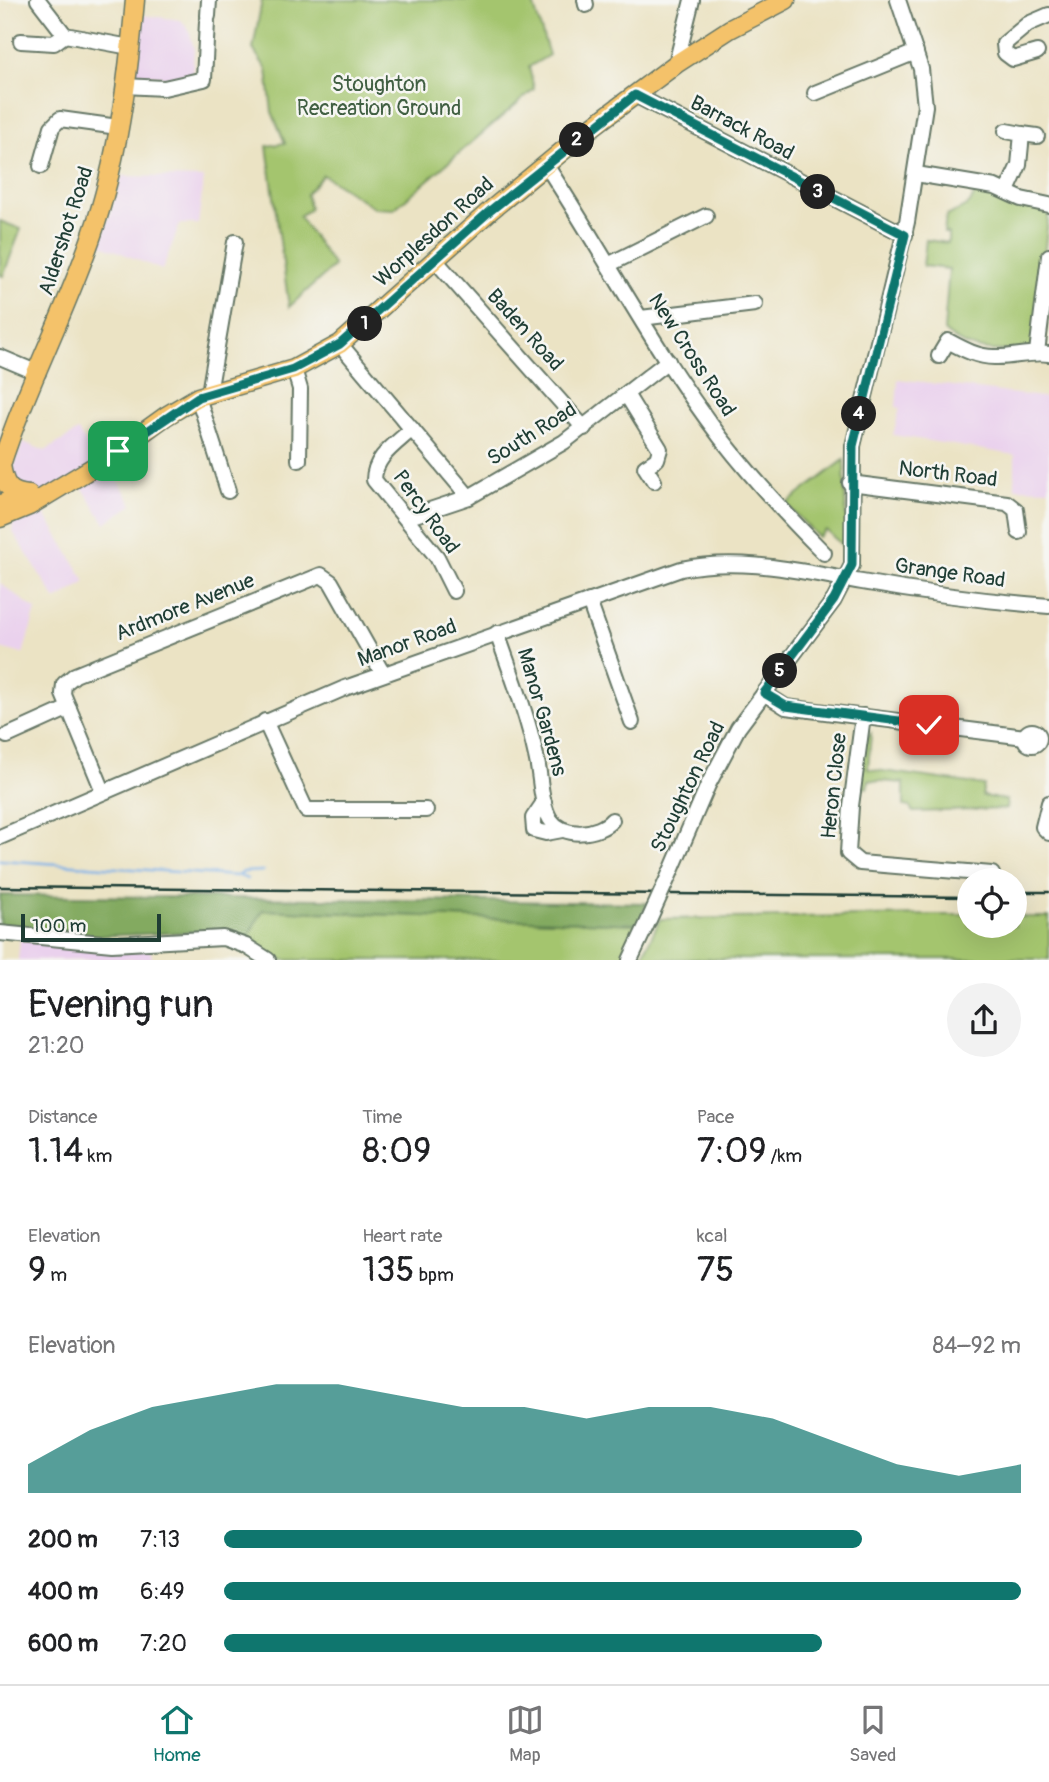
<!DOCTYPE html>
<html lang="en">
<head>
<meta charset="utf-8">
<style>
  :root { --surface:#fff; --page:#f2f2f2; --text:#202124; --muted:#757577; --line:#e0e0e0; --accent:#0f766e }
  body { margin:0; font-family:Pangolin,sans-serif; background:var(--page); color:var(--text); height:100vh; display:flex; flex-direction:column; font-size:26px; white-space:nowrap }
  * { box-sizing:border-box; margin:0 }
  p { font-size:23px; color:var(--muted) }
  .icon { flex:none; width:38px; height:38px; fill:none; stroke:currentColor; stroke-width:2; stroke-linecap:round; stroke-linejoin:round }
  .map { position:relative; height:960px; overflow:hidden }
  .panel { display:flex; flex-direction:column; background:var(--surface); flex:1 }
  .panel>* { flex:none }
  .buttons { position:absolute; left:957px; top:868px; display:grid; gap:14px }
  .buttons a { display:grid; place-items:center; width:70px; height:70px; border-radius:50%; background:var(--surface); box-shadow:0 7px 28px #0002; font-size:35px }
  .scale { position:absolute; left:21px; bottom:18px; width:140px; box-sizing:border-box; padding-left:7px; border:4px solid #1f3d34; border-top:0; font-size:19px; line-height:24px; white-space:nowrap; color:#1f3d34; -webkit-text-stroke:5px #f6f6f2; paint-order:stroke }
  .pin { position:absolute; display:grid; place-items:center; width:60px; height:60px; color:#fff; margin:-30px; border-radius:14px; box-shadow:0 4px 10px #0006 }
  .km { position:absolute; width:35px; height:35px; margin:-18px; border-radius:50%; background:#222; color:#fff; font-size:19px; line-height:35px; text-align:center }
  .round { display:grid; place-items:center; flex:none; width:74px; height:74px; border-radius:37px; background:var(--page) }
  .summary { display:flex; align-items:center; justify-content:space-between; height:119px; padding:0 28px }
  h1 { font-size:38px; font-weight:600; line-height:52px }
  .metrics { display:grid; grid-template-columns:repeat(3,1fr); gap:10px; height:119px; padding:7px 28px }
  .metrics div { display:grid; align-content:center }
  .metrics b { font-size:35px; font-weight:600 }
  .metrics small { font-size:19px; font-weight:400 }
  .metrics p { font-size:19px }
  .chart { height:196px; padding:14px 28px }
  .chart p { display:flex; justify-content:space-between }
  .chart svg { width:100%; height:126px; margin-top:7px; fill:var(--accent); opacity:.7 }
  ul { padding:0 28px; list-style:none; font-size:23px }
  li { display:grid; grid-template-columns:112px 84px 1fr; align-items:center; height:52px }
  li i { height:18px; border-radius:9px; background:var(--accent) }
  .tabs { display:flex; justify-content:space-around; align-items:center; height:98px; border-top:2px solid var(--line); background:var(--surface); font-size:19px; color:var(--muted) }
  .tabs a { display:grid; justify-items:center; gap:4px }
  .tabs .current { color:var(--accent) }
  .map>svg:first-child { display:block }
</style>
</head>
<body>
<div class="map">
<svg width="1049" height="960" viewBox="0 0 1049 960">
  <rect width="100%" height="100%" fill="#f6f6f2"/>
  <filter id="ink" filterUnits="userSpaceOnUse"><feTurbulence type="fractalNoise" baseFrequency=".0143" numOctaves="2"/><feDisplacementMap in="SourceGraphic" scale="14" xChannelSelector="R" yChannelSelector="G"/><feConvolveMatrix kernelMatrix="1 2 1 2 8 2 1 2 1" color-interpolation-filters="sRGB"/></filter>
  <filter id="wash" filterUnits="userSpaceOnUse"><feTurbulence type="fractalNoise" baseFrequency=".00686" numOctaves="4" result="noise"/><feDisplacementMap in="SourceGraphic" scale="28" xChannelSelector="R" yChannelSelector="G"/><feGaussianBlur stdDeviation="1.57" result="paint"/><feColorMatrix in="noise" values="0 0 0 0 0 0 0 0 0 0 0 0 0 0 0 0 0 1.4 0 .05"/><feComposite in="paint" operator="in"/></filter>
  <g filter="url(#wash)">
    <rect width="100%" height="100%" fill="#ebe3c4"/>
    <g fill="#ead1ed">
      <path d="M142,15L181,20L189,30L194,49L192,77L171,82L161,76L146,75L133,81Z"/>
      <path d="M122,176L204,178L198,224H180L162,270L100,244Z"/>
      <path d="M898,379L1049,398V489L1015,488V455L893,435L900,408L896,407Z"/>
      <path d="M78,431L92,452L110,467L133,505L105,523L82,487L43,511L86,582L56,600L13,532L11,475L23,442L45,451Z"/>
      <path d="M0,583L36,610L23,654L0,648Z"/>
      <path d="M20,939L150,946L152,959L18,960Z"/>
    </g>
    <g fill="#a4c56e" stroke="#628151" stroke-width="2">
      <path d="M262,0H532L549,55L529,67L534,89L394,209L375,208L323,175L306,194L310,209L299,216L334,266L289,307L267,146L285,143L272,112L267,70L253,49Z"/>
      <path d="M975,186L1049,210L1034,349C1003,352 968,354 944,331L949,269L923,266L926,240L948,243V233H944L946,216C962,208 975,207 975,186Z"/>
      <path d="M0,221L21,229L3,276L0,275Z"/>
      <path d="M844,460L847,550L826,530L818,537L786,504Z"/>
      <path d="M871,733L868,769L984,785L982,796L1007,800L1006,809L913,812L910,807L904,806V783L869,780L867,788L858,787L866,737Z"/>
      <path d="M262,910L639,924L622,960H279L246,940Z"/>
      <path d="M934,915H969L970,926H1015V917H1049V959H641L660,919Z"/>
    </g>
    <path fill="#83aa61" stroke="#51744a" stroke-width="2" d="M0,895L647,903L639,924L263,910L246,940L223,931L97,936L0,927Z"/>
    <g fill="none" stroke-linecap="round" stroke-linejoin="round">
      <g stroke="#78afe7" stroke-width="2.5">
        <path d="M0,860L237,876L243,872L263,871"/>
        <path d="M240,876L247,879"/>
      </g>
    </g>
  </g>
  <g filter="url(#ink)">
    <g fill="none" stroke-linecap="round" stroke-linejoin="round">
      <g stroke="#676" stroke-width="18">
        <g id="minor">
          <path d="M38,0L65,35L130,47"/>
          <path d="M585,0L586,5"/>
          <path d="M208,16L209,0"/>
          <path d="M21,41L54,43L65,35"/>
          <path d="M1037,52L1013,59L1005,53L1004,44L1028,24L1049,15"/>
          <path d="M676,64L692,0"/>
          <path d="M124,86L164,88L204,79L207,22"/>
          <path d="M815,93L916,52"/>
          <path d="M635,95L905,235"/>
          <path d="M1006,131L1022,134L1019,165L1007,191"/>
          <path d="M1022,134L1037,136"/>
          <path d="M546,165C605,255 655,352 721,438C753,479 787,516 824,553"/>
          <path d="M41,166L52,127L60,119L118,127"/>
          <path d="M916,174L995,187L1021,199L1049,205"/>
          <path d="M435,260L584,428"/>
          <path d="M608,265L706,216"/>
          <path d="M641,318L755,304"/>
          <path d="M340,344L469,497"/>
          <path d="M1037,352L1049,256"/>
          <path d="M939,356L948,341C963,349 977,357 994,357C1013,358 1030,351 1049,354"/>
          <path d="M0,357L38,373"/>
          <path d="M294,369L300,389L299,460"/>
          <path d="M209,393L235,242"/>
          <path d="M626,394L660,449L657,459L645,467L654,481"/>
          <path d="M198,397L228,491"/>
          <path d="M412,429C396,444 374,457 374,480L437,557L454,591"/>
          <path d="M850,483L1007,503L1016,510L1019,532"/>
          <path d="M406,518L469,497L564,442L668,361"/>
          <path d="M589,601L632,722"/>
          <path d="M497,633C511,673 527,714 536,756C541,776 540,802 550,819C563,839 599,835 612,820"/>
          <path d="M764,693L786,707L1025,737"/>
          <path d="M863,716L851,806L848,853L860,863L992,874"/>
          <path d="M265,721L306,810H426"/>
          <circle cx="1032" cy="738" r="7"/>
          <path d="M7,736L69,708"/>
          <path d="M103,791L63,694L64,684L75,675L321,575L331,582L383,674"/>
          <path d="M544,802L533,818L534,830L546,833L562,830"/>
          <path d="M1049,803L1043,827L1049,833"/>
          <path d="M0,837L345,688L681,569C741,556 803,572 862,582C923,593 987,601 1049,606"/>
          <path d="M671,871L708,785L738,728L834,600L852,565L853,446L907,222L925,106L921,69L898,0"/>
          <path d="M0,933L112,944L223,938L246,946L268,960"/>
          <path d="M630,960L647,924"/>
        </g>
      </g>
      <g stroke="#676" stroke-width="21">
        <g id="major">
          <path d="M1,465C4,484 8,493 28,495"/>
          <path d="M0,468C25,389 65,314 92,235C118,160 128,79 135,0"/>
          <path d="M0,504L29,495"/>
          <path d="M0,518L29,506L102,462L166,416L198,397L294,369L340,344L491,210L588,130L676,64L730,29L786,0"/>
        </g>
      </g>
      <use href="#minor" stroke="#fff" stroke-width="14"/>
      <use href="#major" stroke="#f4c26a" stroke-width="18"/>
      <g stroke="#1f3d34" stroke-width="2.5">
        <path d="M0,887L970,897"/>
        <path d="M1015,892H1049"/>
      </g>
      <g stroke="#676" stroke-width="18" stroke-linecap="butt">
        <path id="minor-bridge" d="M647,924L671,871"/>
      </g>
      <use href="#minor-bridge" stroke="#fff" stroke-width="14"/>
    </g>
  </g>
  <g fill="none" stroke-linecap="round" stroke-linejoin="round" filter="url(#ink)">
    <g stroke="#fff" stroke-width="14">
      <path id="route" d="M118,451L198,397L293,369L340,344L491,210L635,95L905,235L853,446L852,565L834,600L764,693L786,706L929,725"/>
    </g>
    <use href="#route" stroke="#0f766e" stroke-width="9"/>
  </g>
  <g text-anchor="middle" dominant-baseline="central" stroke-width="5" stroke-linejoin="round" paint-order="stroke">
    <g font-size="21" fill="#405f42" stroke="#f6f6f2">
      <text x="379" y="84">Stoughton<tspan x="379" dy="24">Recreation Ground</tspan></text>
    </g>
    <g font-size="21" fill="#1f3d34" stroke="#f6f6f2">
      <text transform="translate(742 128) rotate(28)">Barrack Road</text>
      <text transform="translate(66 231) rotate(-72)">Aldershot Road</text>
      <text transform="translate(434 232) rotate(-42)">Worplesdon Road</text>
      <text transform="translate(525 330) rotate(48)">Baden Road</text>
      <text transform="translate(692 355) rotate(57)">New Cross Road</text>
      <text transform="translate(532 434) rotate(-32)">South Road</text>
      <text transform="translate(948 474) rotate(7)">North Road</text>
      <text transform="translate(426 512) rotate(54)">Percy Road</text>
      <text transform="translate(950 573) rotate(8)">Grange Road</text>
      <text transform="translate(185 607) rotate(-22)">Ardmore Avenue</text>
      <text transform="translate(407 643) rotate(-20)">Manor Road</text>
      <text transform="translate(542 712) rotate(74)">Manor Gardens</text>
      <text transform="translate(834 786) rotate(-84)">Heron Close</text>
      <text transform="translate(688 787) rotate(-64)">Stoughton Road</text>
    </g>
  </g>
</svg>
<div class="buttons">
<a><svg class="icon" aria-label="locate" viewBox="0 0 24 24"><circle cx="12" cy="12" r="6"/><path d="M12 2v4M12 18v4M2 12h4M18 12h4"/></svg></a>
</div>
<div class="scale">100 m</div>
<div class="pin" style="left:118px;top:451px;background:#1e9e55"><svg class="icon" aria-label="arrive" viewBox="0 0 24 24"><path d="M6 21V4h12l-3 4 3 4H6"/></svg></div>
<div class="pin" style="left:929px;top:725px;background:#d93025"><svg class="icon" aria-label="check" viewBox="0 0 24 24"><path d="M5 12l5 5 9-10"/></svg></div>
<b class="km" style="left:365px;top:324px">1</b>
<b class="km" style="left:577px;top:140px">2</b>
<b class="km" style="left:818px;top:192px">3</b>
<b class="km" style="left:859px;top:414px">4</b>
<b class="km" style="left:780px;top:671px">5</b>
</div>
<section class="panel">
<div class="summary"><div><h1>Evening run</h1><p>21:20</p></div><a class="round"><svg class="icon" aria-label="share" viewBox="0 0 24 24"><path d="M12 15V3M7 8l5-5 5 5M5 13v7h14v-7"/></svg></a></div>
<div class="metrics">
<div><p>Distance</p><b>1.14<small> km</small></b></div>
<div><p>Time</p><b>8:09</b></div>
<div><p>Pace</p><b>7:09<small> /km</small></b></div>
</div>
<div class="metrics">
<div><p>Elevation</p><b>9<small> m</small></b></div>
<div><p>Heart rate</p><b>135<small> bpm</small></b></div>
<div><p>kcal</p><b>75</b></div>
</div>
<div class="chart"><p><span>Elevation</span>84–92 m</p>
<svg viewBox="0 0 160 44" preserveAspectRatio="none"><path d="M0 44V34L10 22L20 14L30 10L40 6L50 6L60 10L70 14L80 14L90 18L100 14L110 14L120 18L130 26L140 34L150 38L160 34V44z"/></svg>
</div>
<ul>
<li><b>200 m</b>7:13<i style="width:80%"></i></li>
<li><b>400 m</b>6:49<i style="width:100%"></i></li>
<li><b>600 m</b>7:20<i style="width:75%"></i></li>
</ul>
</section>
<nav class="tabs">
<a class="current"><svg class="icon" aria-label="home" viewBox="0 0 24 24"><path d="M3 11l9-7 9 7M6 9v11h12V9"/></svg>Home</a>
<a><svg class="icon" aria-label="map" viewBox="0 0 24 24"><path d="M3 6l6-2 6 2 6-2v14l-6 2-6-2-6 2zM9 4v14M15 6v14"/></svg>Map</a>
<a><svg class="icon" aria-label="saved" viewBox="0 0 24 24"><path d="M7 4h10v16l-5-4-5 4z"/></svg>Saved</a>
</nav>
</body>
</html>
